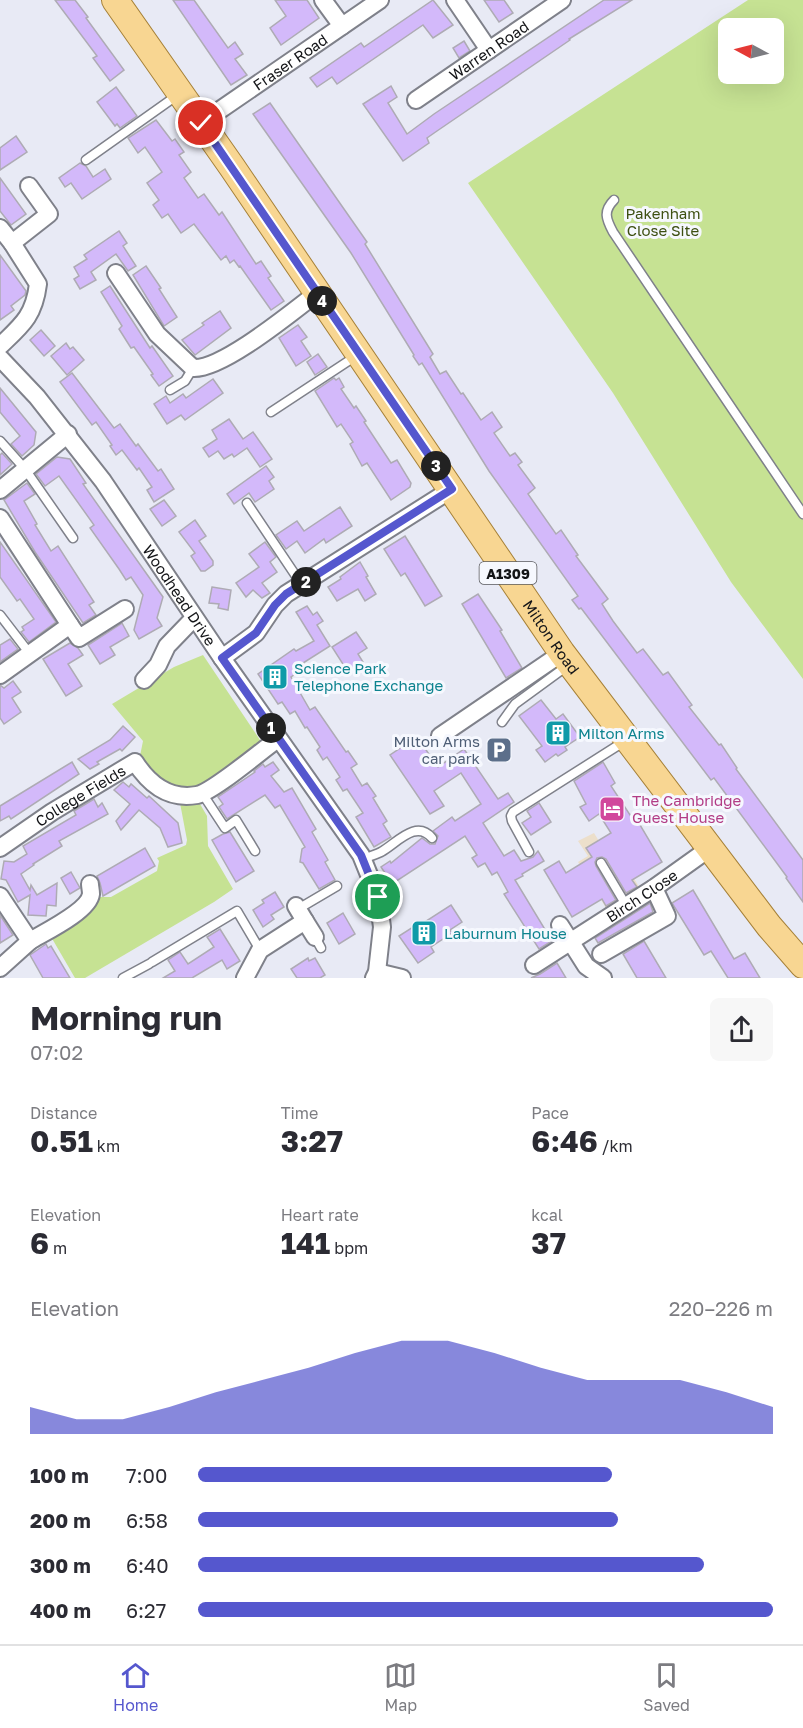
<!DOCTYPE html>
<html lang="en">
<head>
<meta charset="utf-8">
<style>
  :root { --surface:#fff; --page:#f7f7f7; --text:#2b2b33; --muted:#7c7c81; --line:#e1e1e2; --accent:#5557ce }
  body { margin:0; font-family:"Golos Text",sans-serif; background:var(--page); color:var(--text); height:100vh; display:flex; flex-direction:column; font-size:22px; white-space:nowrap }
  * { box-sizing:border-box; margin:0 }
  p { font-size:20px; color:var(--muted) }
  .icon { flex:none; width:33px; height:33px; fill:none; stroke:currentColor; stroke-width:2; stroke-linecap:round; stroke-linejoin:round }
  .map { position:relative; height:978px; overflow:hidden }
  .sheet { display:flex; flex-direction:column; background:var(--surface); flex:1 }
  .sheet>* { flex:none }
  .needle { width:39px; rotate:277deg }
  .tools { position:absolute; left:718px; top:18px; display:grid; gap:12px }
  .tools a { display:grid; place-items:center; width:66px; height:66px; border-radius:9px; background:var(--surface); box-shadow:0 6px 24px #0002; font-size:30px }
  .pin { position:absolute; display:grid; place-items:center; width:51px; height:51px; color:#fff; margin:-26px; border:3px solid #fff; border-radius:50%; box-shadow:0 2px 6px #0007 }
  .km { position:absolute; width:30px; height:30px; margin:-15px; border-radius:50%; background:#222; color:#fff; font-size:16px; line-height:30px; text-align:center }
  .round { display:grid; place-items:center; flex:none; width:63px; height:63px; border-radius:9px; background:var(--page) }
  .head { display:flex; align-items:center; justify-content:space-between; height:102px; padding:0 30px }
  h1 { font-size:33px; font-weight:700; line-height:45px }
  .stats { display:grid; grid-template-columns:repeat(3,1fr); gap:9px; height:102px; padding:6px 30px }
  .stats div { display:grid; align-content:center }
  .stats b { font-size:30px; font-weight:700 }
  .stats small { font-size:16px; font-weight:400 }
  .stats p { font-size:16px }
  .chart { height:168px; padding:12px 30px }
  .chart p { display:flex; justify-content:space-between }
  .chart svg { width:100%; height:108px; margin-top:6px; fill:var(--accent); opacity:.7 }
  ul { padding:0 30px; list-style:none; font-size:20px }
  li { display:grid; grid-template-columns:96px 72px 1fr; align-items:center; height:45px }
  li i { height:15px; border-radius:8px; background:var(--accent) }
  .tabs { display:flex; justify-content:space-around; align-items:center; height:84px; border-top:2px solid var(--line); background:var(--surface); font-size:16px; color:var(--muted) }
  .tabs a { display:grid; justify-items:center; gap:3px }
  .tabs .current { color:var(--accent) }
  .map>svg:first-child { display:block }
</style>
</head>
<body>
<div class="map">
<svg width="803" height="978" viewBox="0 0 803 978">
  <rect width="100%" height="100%" fill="#e8eaf5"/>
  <path fill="#ecdfcb" d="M594,833L602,846L612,840L639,887L606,908L578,862L588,856L578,841Z"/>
  <g fill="#c6e293" fill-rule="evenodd">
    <path d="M748,0H803V679L731,582L613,393L468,183ZM729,28H774V74H729Z"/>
    <path d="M203,655L262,743L198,789H181L164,783L150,771L140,756L143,741L112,704L174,667Z"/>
    <path d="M180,803L200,804L207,816L208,846L233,889L214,902L85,978H75L50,935L94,897H111L157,871L159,861L157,858L186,845L187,840Z"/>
  </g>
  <g fill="#d3b9fa" stroke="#aeabb4" stroke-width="1.5">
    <path d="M55,0H75L88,17L86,18L124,70L110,81L93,58L97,56Z"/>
    <path d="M173,0H194L228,48L235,42L243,54L235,59L247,75L231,85Z"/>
    <path d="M275,0H307L319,18L281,45L270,28L286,16Z"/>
    <path d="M433,0L453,25L433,38L423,25L337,84L332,77L317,87L310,78L361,43L364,47Z"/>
    <path d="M484,0H504L513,13L499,22Z"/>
    <path d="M604,0H632L569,39L570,40L437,131L427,138L429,143L403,161L363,104L391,86L397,97L388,103L407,134L434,114Z"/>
    <path d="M464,41L470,51L459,58L453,48Z"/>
    <path d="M116,87L137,116L120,128L117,124L115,126L97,102Z"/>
    <path d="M270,103L367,242L365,244L433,354L430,357L440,374L446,371L461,394L463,393L481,420L492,412L502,427L494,433L510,456L515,453L522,462L518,465L535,488L528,494L556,534L561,530L578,555L576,556L608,599L602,604L613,621L637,653L643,649L663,675L668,672L692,705L689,707L719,745L721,744L737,768L736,769L803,860V902L786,878L787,877L714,778L711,780L581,608L579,609L572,600L578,596L489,471L422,363L419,365L413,356L414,355L351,253L253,114Z"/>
    <path d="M156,120L172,141L175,139L184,152L179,155L191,172L184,178L198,198L204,194L219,215L222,212L256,264L261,261L271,276L268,278L284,301L271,310L240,266L239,267L234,260L230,263L226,256L221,260L194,224L181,233L168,214L162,218L153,205L159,200L147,183L162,172L145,147L138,153L128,138Z"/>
    <path d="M16,136L27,152L0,170V148Z"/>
    <path d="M80,163L86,166L93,177L105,169L111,179L82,199L71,183L65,187L59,178Z"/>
    <path d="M0,178L26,214L11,225L0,211Z"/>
    <path d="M119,231L127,243L123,246L136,266L128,271L116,254L91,272L96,280L80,289L74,279L79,276L74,267L87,259L84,255Z"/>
    <path d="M0,255L26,291L25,295L11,306L14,310L0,320Z"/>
    <path d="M146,266L161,288L159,289L177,317L164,326L133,275Z"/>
    <path d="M110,286L150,348L152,346L173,376L159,386L151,375L153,374L134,347L131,348L119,329L122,326L101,292Z"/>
    <path d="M220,311L231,328L195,355L182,340L204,325L202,323Z"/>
    <path d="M298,325L307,337L301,341L311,356L296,366L279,338Z"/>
    <path d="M41,330L55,346L44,356L30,340Z"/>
    <path d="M66,343L70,349L73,347L84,360L67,375L51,356Z"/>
    <path d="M318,354L327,367L315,375L307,362Z"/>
    <path d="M72,373L114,428L120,424L136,446L138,444L158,471L161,469L174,489L154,502L147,490L152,487L139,468L137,470L122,450L116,455L110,446L112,445L96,422L92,425L60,382Z"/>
    <path d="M334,378L336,380L339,378L344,387L341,389L354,408L356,406L366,421L364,422L391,463L397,460L411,483L410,487L391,500L367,463L362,466L350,444L353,442L341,424L337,427L315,391Z"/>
    <path d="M213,379L223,393L185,420L181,415L167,424L154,404L166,396L170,403L183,394L186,398Z"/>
    <path d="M0,388L36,432L34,445L22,456L11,444L20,436L0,412Z"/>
    <path d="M229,419L243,439L253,432L272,459L260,467L247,448L234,457L232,454L224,459L218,451L209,457L203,448L217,439L212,430Z"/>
    <path d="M2,453L12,464L0,475V455Z"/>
    <path d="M57,457L70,459L86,483L83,484L163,597L157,618L162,626L139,639L134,630L143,595L131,577L126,580L119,569L90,528L94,525L59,476L45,486L36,474Z"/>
    <path d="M266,466L274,477L269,481L274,489L255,502L249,493L234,504L227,494Z"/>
    <path d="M27,483L35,494L24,501L37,524L35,525L51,551L58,546L94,602L89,605L96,615L83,623L35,552L4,500Z"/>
    <path d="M164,500L176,516L162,526L150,509Z"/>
    <path d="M340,507L352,526L326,543L324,539L305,553L297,541L286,549L276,535L297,521L304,531Z"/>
    <path d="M195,520L206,536L199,541L213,561V565L205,571H201L191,556L195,553L179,532Z"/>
    <path d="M405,536L442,596L425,606L405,573L401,576L384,549Z"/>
    <path d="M0,542L56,622L29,642L21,632L24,630L22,627L34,619L20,599L17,601L0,577Z"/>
    <path d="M265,542L276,557L270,562L277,572L262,583L270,593L262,598L253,590L246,597L236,583L259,567L249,554Z"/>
    <path d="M360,562L368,576L366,577L376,594L365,601L358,589L337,601L328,587L341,579L340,577Z"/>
    <path d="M212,587L231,590L228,610L218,608L219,604L209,603Z"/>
    <path d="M478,594L502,630L500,631L522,668L506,678L462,604Z"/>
    <path d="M307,606L313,615L317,612L323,621L317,625L330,646L303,663L306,667L291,677L310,710L315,707L346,752L348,751L357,764L351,768L362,786L367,783L376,796L373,798L387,821L383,824L391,837L374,847L356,817L363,813L347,789L343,791L336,780L340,777L327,757L323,760L317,750L320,747L307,727L305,728L295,711L290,714L282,702L278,704L258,674L294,649L296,651L314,641L296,612Z"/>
    <path d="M122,623L129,636L110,647L115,655L100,664L88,645Z"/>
    <path d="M356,632L367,648L358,654L363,662L348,672L332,647Z"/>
    <path d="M10,639L18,649L0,662V645Z"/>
    <path d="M70,643L78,648L83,655L68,664L82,686L66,696L43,659Z"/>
    <path d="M13,681L21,692L12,698L21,712L4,724L0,718V685L4,688Z"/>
    <path d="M541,700L556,719L563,714L580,737L565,747L567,750L558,756L556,754L545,762L536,750L542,746L519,716Z"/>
    <path d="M123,726L135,737L122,751L120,749L97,762L99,764L90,769L78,759L110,740Z"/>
    <path d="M417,737L438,767L464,749L498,799L508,793L514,802L483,823L504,856L514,850L521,861L533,857L538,851L544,861L522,874L523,876L515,880L552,941L539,949L504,894L508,892L497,872L492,875L485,863L478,867L472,858L477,855L465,836L392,884L381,867L390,861L391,863L422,838L430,844H435L438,836L433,831L452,817L455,821L481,804L461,773L434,791L444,806L430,814L390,755Z"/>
    <path d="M72,762L79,774L11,819L9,816L0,821V806Z"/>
    <path d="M273,762L279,770L271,776L284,792L292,788L316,829L312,832L328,860L325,862L335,880L319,889L303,863L300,862L302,849L305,847L280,805L275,808L265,795L227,819L219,807L223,804L218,797L255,772L254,771L263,764L265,767Z"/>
    <path d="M603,762L615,783L611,786L630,815L633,813L662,862L632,880L637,887L626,893L606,859L602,857L597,858L595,862L596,866L616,900L606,906L602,899L572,917L544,870L559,861L566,873L592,857L586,848L611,833L599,814L589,821L580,807L586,804L574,781Z"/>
    <path d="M123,782L129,787L131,784L147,798L149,796L178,823L182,843L168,847L160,828L139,810L121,830L116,821L130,804L114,790Z"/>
    <path d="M94,799L98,807L102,803L108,814L59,841L62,846L33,864L34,865L21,874L30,890L31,885L37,895L57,883L56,906L47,905L46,916L28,915L30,895L18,902L6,880L1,879L4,861L14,862L27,854L23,846L76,815L74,811Z"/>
    <path d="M539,803L551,822L531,835L522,823L531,817L527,811Z"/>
    <path d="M230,832L254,871L236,882L212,840L223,834Z"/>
    <path d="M145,848L155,866L103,896L100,883L97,876Z"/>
    <path d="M71,872L80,888L70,894L61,878Z"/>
    <path d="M693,890L734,959L745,953L760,978H728L711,951L704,955L672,903Z"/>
    <path d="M275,892L284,907L271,915L274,919L263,927L253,910L264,903L262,900Z"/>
    <path d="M650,903L653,912L598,943L595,938Z"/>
    <path d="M451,905L462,922L450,930L452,933L431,947L434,952L418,963L399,936L413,927L414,929Z"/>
    <path d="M343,913L355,934L339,944L327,923Z"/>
    <path d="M0,915L13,935L0,943Z"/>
    <path d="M220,929L240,961L227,969L222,960L192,978H163L175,971L168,960L180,952L188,964L214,947L207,937Z"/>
    <path d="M644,941L666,978H637L623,954Z"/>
    <path d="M46,944L48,948L51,946L70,978H43L30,955Z"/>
    <path d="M308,958L309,961L315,958L325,975L320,978H297L291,969Z"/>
    <path d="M557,963L566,978H531L540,974Z"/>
  </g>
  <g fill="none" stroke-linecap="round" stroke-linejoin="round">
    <g stroke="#7f818a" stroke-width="11">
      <g id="lane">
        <path d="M86,160L179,94"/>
        <path d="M614,200C603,211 606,219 613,232L803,514"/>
        <path d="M170,390L185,381L193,368"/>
        <path d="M271,412L356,356"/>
        <path d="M0,441L25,469L73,538"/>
        <path d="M247,503L302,585"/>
        <path d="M0,615L30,654"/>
        <path d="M502,722L515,704L567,666"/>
        <path d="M202,793L225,828L236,820L255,851"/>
        <path d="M529,852L512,821L511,816L513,812L625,741"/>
        <path d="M362,859C368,857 375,855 381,852C397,843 416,819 432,838"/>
        <path d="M601,863L626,905"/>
        <path d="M298,909L337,886"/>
        <path d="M315,937L321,948"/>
        <path d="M152,962L237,911L260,950"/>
        <path d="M123,978L149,964"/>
      </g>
    </g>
    <g stroke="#7f818a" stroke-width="20">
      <g id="street">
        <path d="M323,0L342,26"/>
        <path d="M455,0L489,50"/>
        <path id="s1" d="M416,100L562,0"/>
        <path id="s2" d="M201,123L380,0"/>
        <path d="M0,228L12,243L38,284C34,316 22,325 0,346"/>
        <path d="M12,243L49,214L29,186"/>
        <path d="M116,273L157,334L193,368C222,370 292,312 317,293"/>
        <path id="s3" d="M0,358L37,397L103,481L222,658L361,855L378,897L382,927L377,972L374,978"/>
        <path d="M0,490L68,434"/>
        <path d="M0,518L70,625L0,675"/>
        <path d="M70,625L79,638L125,609"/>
        <path d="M222,658L256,633L275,605L286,594L452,489"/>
        <path d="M144,680L158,665L167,646L194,618"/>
        <path d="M440,736L562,653"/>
        <path id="s4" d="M0,848L52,812L135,762C149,784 169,800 197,795C213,792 262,750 278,739"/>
        <path d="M0,896L30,941C45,932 89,911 91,894C91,890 90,887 90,884"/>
        <path d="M305,921L315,937"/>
        <path d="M560,925L586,966L603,978"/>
        <path d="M601,954L667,916L654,888"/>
        <path id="s5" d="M534,965L654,888L710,848"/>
        <path d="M0,968L30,941"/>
        <path d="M377,972L402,978"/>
        <path d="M245,978L260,950L305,921L296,906"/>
      </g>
    </g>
    <g stroke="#a68138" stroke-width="28">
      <g id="primary">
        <path id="s6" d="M115,0L232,167L562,653L769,926L803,965"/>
      </g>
    </g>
    <use href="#lane" stroke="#fff" stroke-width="8"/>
    <use href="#street" stroke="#fff" stroke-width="16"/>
    <use href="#primary" stroke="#f8d692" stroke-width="26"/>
  </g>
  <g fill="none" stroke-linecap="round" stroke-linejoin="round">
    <g stroke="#fff" stroke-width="12">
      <path id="route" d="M201,123L452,489L286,594L275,605L256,633L222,658L361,855L378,897"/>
    </g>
    <use href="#route" stroke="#5557ce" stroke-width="8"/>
  </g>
  <defs>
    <g id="building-square" transform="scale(1.35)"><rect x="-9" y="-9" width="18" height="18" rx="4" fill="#0f9aa8" stroke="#f6f8fe"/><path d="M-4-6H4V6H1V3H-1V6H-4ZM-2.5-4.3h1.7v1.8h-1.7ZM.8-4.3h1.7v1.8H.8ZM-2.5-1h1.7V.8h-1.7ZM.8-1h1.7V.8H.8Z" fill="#fff"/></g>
    <g id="parking-square" transform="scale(1.35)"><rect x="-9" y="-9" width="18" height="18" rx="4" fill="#5c6f8a" stroke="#f6f8fe"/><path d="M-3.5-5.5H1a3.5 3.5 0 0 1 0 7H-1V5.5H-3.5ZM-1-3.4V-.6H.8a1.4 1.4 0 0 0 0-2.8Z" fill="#fff"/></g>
    <g id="hotel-square" transform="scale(1.35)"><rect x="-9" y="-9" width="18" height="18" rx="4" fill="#d1479c" stroke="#f6f8fe"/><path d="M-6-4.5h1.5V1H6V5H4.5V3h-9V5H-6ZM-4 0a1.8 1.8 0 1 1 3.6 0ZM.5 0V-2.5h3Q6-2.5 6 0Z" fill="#fff"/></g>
  </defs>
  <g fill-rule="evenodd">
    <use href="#building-square" x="275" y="677"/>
    <use href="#building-square" x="558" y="733"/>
    <use href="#parking-square" x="499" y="750"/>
    <use href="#hotel-square" x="612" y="809"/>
    <use href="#building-square" x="424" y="933"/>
  </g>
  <g text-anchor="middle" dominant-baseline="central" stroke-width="6" stroke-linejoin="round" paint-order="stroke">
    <rect fill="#f6f8fe" stroke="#58595d" stroke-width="1.5" x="479.5" y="562" width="57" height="22" rx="4.5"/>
    <g font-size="14" font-weight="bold" fill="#141518">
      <text x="508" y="573">A1309</text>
    </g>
    <g font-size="15" fill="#141518" stroke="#f6f8fe">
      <text stroke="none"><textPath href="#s1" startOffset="88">Warren Road</textPath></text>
      <text stroke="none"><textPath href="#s2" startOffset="108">Fraser Road</textPath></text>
      <text stroke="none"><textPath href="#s3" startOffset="298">Woodhead Drive</textPath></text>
      <text stroke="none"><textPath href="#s6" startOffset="772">Milton Road</textPath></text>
      <text stroke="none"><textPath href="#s4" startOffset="96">College Fields</textPath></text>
      <text stroke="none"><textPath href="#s5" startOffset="128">Birch Close</textPath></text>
    </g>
    <g font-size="15" fill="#3d4f11" stroke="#f6f8fe">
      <text x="663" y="213">Pakenham<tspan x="663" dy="17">Close Site</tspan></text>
    </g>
    <g font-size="15" fill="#0d838f" stroke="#f6f8fe" text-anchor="start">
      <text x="294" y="668">Science Park<tspan x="294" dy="17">Telephone Exchange</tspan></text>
      <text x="578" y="733">Milton Arms</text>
      <text x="444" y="933">Laburnum House</text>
    </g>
    <g font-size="15" fill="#4e5e75" stroke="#f6f8fe" text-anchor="end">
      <text x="480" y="741">Milton Arms<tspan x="480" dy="17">car park</tspan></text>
    </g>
    <g font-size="15" fill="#b23c85" stroke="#f6f8fe" text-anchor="start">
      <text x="632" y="800">The Cambridge<tspan x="632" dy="17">Guest House</tspan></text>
    </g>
  </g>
</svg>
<div class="tools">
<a><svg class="needle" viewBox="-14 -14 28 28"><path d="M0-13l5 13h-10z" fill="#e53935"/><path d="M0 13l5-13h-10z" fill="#7c7c81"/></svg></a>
</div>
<div class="pin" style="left:378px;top:897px;background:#1e9e55"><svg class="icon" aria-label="arrive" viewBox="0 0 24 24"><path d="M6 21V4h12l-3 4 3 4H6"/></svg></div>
<div class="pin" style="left:201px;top:123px;background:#d93025"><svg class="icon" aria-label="check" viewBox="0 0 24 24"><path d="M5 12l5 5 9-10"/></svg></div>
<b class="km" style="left:271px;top:728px">1</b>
<b class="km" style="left:306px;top:582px">2</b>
<b class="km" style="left:436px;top:466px">3</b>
<b class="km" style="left:322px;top:301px">4</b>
</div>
<section class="sheet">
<div class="head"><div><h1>Morning run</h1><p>07:02</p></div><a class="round"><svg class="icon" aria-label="share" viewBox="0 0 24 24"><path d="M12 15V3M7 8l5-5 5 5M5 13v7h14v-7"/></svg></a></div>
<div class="stats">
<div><p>Distance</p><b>0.51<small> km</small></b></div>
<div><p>Time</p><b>3:27</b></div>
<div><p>Pace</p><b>6:46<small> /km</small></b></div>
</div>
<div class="stats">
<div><p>Elevation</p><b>6<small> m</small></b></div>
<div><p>Heart rate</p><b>141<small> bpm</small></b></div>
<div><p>kcal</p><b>37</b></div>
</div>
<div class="chart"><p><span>Elevation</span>220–226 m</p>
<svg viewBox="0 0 160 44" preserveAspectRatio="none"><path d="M0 44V33L10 38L20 38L30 33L40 27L50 22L60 17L70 11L80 6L90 6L100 11L110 17L120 22L130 22L140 22L150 27L160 33V44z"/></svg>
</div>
<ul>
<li><b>100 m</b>7:00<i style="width:72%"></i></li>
<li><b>200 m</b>6:58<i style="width:73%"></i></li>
<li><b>300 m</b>6:40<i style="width:88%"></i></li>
<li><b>400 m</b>6:27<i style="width:100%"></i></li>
</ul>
</section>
<nav class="tabs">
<a class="current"><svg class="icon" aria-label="home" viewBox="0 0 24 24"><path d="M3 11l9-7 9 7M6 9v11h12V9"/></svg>Home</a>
<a><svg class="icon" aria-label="map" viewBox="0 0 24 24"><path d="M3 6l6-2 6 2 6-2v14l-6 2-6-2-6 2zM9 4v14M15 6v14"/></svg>Map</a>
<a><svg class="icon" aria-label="saved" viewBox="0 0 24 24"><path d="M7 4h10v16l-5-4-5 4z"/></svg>Saved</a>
</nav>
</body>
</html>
